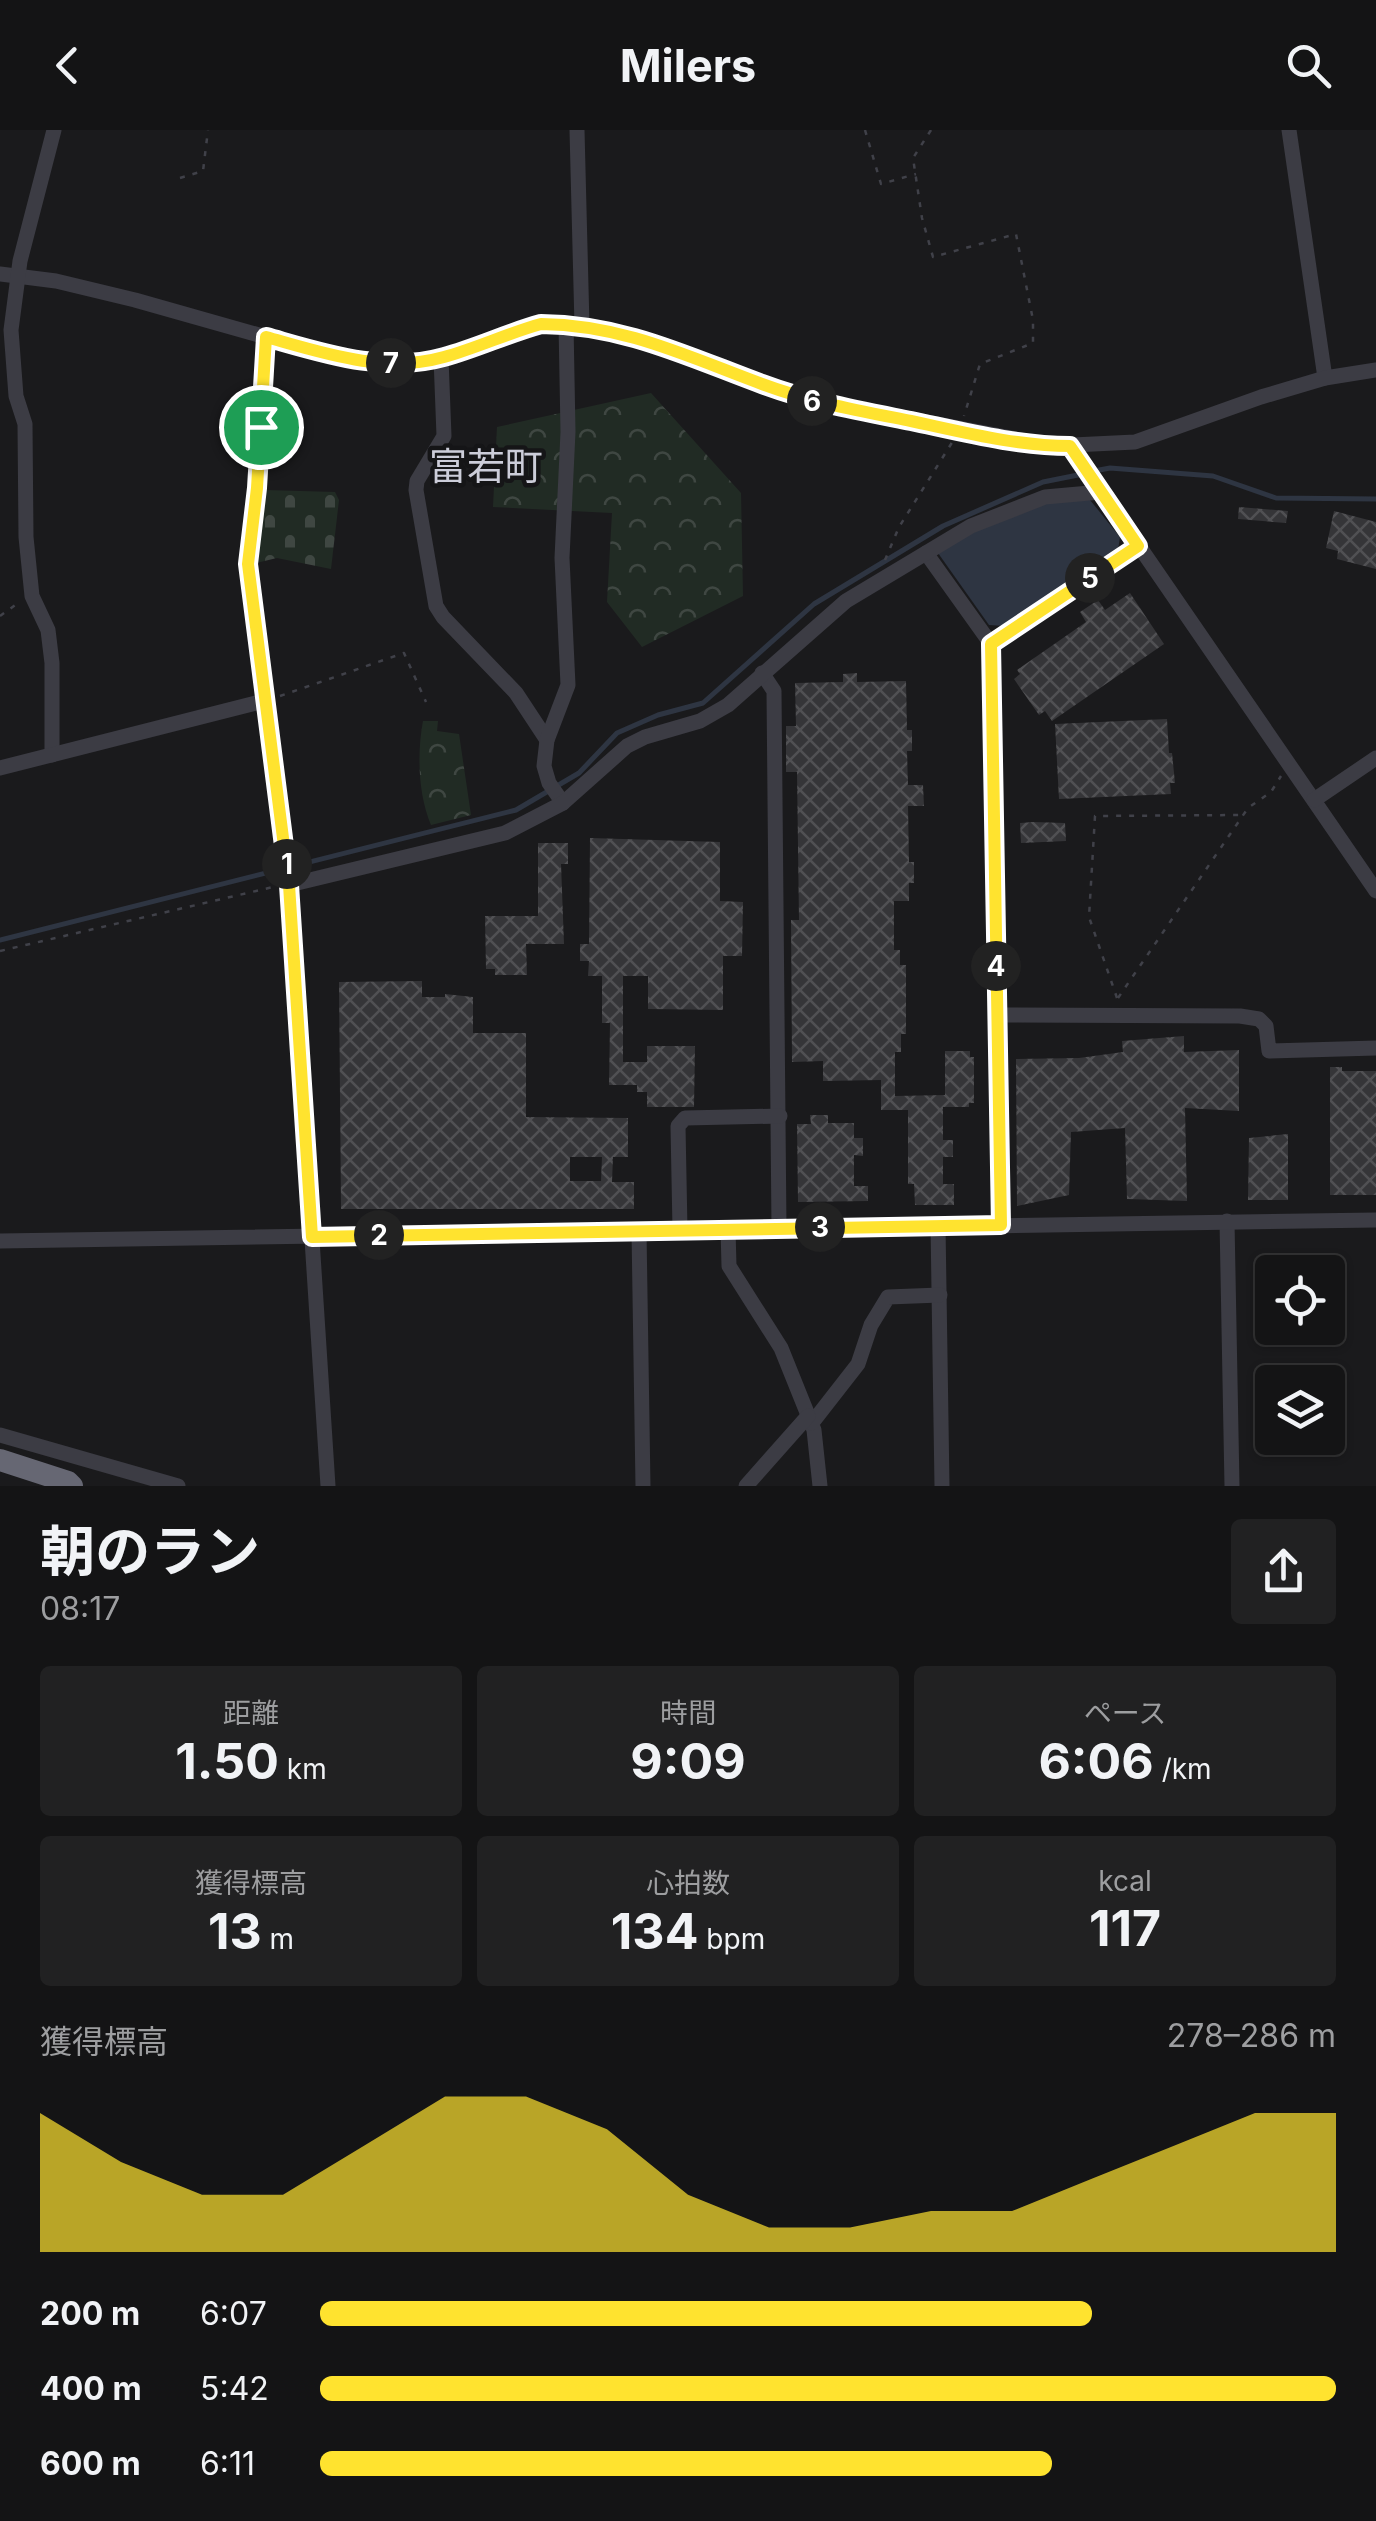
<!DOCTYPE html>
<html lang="ja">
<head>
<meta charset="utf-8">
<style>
  :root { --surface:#141415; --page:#212122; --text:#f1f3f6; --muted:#9d9ea0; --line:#333334; --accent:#ffe32f }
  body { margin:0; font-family:Inter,"Noto Sans JP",sans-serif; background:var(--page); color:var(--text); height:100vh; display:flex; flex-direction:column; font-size:38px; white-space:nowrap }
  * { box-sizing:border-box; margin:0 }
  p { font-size:32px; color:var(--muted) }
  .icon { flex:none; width:55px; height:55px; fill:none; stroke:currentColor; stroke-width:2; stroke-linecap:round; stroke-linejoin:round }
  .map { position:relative; height:1356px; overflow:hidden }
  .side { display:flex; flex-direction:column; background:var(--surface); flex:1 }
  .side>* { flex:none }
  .controls { position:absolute; left:1255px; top:1125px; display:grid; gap:20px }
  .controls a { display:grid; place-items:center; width:90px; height:90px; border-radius:10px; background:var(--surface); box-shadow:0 2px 8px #0004,0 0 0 2px var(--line); font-size:50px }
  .pin { position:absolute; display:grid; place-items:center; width:85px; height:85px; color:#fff; margin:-42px; border:5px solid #fff; border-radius:50%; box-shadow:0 2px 10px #0007 }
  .km { position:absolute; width:50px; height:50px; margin:-25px; border-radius:50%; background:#222; color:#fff; font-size:28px; line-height:50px; text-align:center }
  .round { display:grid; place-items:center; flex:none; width:105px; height:105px; border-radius:10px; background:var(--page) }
  .head { display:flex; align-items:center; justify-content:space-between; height:170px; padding:0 40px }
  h1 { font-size:55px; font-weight:700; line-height:75px }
  .metrics { display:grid; grid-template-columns:repeat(3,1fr); gap:15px; height:170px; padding:10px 40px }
  .metrics div { display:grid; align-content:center; border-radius:10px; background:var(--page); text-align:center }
  .metrics b { font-size:50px; font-weight:700 }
  .metrics small { font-size:28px; font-weight:400 }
  .metrics p { font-size:28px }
  .chart { height:280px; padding:20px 40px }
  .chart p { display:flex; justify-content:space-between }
  .chart svg { width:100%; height:180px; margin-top:10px; fill:var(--accent); opacity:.7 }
  ul { padding:0 40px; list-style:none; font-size:32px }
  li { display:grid; grid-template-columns:160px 120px 1fr; align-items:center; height:75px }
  li i { height:25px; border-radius:12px; background:var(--accent) }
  header { display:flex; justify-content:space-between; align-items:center; height:130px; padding:0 40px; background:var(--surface); font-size:45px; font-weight:700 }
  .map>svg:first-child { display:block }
</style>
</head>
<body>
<header><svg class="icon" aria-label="back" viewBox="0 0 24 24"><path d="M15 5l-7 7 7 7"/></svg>Milers<svg class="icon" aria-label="search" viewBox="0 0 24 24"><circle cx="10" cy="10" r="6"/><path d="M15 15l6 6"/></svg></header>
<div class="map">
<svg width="1376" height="1356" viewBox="0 0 1376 1356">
  <defs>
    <pattern id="forest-crowns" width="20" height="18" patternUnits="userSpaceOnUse" patternTransform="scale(2.5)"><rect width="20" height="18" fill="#212b24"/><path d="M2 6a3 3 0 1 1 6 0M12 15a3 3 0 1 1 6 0" fill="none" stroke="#3f4742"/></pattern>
    <pattern id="cemetery-stones" width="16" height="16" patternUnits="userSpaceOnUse" patternTransform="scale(2.5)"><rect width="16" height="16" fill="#212b24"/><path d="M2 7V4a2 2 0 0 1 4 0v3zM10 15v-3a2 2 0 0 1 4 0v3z" fill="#3f4742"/></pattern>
    <pattern id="building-cross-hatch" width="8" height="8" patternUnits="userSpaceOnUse" patternTransform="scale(2.5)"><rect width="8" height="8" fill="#353538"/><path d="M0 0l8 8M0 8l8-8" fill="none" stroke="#505053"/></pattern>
  </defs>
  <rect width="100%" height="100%" fill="#1a1a1c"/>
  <g fill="url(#forest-crowns)">
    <path d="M651,263L741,363L743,466L642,517L607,472L612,383L493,377L497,297Z"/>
    <path d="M423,591H438L437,601L459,604L471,685L431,695C418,664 417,623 423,591Z"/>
  </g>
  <path fill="url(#cemetery-stones)" d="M264,360L335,362L339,370L331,439L277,428L256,433Z"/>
  <path fill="#2e3542" d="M1090,370L1120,407L1118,420L1004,496L989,495L938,423L976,401L1047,372Z"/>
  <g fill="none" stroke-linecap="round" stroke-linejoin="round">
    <g stroke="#2e3542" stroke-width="5">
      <path d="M1094,341L1110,338L1213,346L1276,368L1376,369"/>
      <path d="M0,810L516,680L579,643L617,603L658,585L703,573L814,474L943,396L1043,352L1083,344"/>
    </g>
  </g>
  <g fill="url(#building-cross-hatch)" fill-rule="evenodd">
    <path d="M1239,377L1288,381L1286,393L1238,389Z"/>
    <path d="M1334,381L1376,392V439L1337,429L1338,421L1326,418Z"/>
    <path d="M1130,463L1164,514L1052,591L1045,581L1039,585L1014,549L1020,544L1017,540L1086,492L1080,482L1098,470L1105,480Z"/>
    <path d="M857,543V552L906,551L907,600H912V621H907L908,655H923L924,676H908L909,732H914V753H909V771H894V820H900V835H906V904H901V922H895V966L945,965V921H970V927H974V973H969V977H943V1010H953V1027H943V1054H954V1075H915L914,1054H908V980H881V950L823,951V931L792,932L791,790H799L797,642H786V596H796L795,553L843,552V544Z"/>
    <path d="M1167,589L1169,623H1172L1175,653H1170L1171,664L1059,669L1055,594Z"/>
    <path d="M1033,692L1065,693L1066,711L1021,713L1020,693Z"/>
    <path d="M590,708L720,712V771L743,772L742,826H723V880L648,879V846H623V932H647V916H695L694,977H647V962H637V955H609L610,893H602V846H588L589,831H580V814H589Z"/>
    <path d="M538,713H568V734H561L564,814H526L527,845H495V839H486L485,786H538Z"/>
    <path d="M422,851V867H445V864L473,867V903H526V987L628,988V1027H613L612,1052H634V1079H341L339,852ZM570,1027H602L601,1051H570Z"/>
    <path d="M1184,906V922L1239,920V981L1185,978L1187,1071L1127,1069L1125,998L1071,1002L1069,1065L1017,1076L1016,929L1079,928L1123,922L1122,911Z"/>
    <path d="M1330,937H1342V941H1376V1065H1330Z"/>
    <path d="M810,985H828V993H854V1008H863V1026L854,1025V1056H868V1071L798,1072L797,994H811Z"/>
    <path d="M1288,1004V1070H1248L1249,1008Z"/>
  </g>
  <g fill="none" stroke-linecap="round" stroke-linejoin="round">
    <g stroke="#404149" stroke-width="2.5" stroke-dasharray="5 8" stroke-linecap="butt">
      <path d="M865,0L881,54L916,44"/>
      <path d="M931,0L913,28L922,88L933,127L1016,104L1033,190V213L980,234L964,286"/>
      <path d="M180,48L203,41L208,0"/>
      <path d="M885,430L899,397L953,311"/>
      <path d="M0,486L18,473"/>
      <path d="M280,566L404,523L426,572"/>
      <path d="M0,821L273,757"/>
      <path d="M1117,868L1089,787L1095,686L1243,685"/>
      <path d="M1118,868L1248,678L1271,662L1281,646"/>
    </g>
    <g stroke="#3c3c44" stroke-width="15">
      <path d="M577,0L582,196"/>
      <path d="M1289,0L1325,248"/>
      <path d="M0,144L56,151L135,170L333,226L389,233L441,228L541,194L582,196L664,215L763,255L812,270L1052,316L1135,312L1261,267L1325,248L1376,240"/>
      <path d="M266,207L257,358L248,434L289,755L328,1356"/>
      <path d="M441,228L444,306L417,351L416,360L436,476L443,487L516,563L547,610"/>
      <path d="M1071,317L1376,761"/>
      <path d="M926,423L991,514L1001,1095"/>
      <path d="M991,514L1139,416"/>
      <path d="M762,543L774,561L779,1098"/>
      <path d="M52,625V533L48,500L32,466L26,407L25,294L16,266L11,200L20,131L54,0"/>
      <path d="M0,638L264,571"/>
      <path d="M1314,670L1376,628"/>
      <path d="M563,673L549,653L544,636L547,610L568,555L562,428L568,302L566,194"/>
      <path d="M289,755L505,703L563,673L627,616L645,607L700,591L728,575L846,471L971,396L1045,367L1101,362"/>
      <path d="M998,885L1240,886L1259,889L1266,896L1269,921L1376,918"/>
      <path d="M1227,1091L1232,1356"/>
      <path d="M938,1095L942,1356"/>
      <path d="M728,1099L729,1136L781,1218L814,1300L820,1356"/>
      <path d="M680,1100L678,996L685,988L780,986"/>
      <path d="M639,1101L643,1356"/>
      <path d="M0,1111L1376,1090"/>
      <path d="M812,1293L858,1234L871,1195L888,1167L940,1165"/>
      <path d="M0,1305L178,1356"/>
      <path d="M746,1356L808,1286"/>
    </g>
    <path stroke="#666773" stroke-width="22" d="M0,1330L68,1352L72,1356"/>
  </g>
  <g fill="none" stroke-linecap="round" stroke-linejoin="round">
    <g stroke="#fff" stroke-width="20">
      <path id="route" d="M541,194C624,195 686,226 762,254C810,272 861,281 911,291C963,302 1017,316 1070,316L1138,416L991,514L1001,1095L312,1107L289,755L248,434L257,358L266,207C323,223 384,244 444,227C477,218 508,203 541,194Z"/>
    </g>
    <use href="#route" stroke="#ffe32f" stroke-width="12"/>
  </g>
  <g text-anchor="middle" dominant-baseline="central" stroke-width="9" stroke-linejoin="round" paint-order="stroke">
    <g font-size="38" fill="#cccdd9" stroke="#151517">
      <text x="486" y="336">富若町</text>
    </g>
  </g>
</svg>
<div class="controls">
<a><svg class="icon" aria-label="locate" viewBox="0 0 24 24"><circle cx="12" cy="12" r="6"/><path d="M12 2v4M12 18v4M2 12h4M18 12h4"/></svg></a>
<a><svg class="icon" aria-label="layers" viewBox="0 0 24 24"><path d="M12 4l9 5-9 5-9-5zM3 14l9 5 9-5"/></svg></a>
</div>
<div class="pin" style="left:261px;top:297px;background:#1e9e55"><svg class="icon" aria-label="arrive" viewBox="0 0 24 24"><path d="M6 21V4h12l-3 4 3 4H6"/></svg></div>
<b class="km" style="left:287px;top:734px">1</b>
<b class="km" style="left:379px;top:1105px">2</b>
<b class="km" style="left:820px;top:1097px">3</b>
<b class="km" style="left:996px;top:836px">4</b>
<b class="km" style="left:1090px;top:448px">5</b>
<b class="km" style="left:812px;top:271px">6</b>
<b class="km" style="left:391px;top:233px">7</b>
</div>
<section class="side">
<div class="head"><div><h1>朝のラン</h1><p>08:17</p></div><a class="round"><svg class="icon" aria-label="share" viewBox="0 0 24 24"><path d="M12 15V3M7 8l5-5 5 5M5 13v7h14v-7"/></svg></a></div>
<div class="metrics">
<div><p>距離</p><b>1.50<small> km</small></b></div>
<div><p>時間</p><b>9:09</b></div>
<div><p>ペース</p><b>6:06<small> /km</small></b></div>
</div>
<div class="metrics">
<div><p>獲得標高</p><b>13<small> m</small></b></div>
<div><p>心拍数</p><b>134<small> bpm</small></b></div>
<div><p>kcal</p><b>117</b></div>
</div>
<div class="chart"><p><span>獲得標高</span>278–286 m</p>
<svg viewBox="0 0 160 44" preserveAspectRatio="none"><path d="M0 44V10L10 22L20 30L30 30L40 18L50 6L60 6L70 14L80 30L90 38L100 38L110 34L120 34L130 26L140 18L150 10L160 10V44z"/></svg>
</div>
<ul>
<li><b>200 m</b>6:07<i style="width:76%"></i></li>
<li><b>400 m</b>5:42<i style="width:100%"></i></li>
<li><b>600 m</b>6:11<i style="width:72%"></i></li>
</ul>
</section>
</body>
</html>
